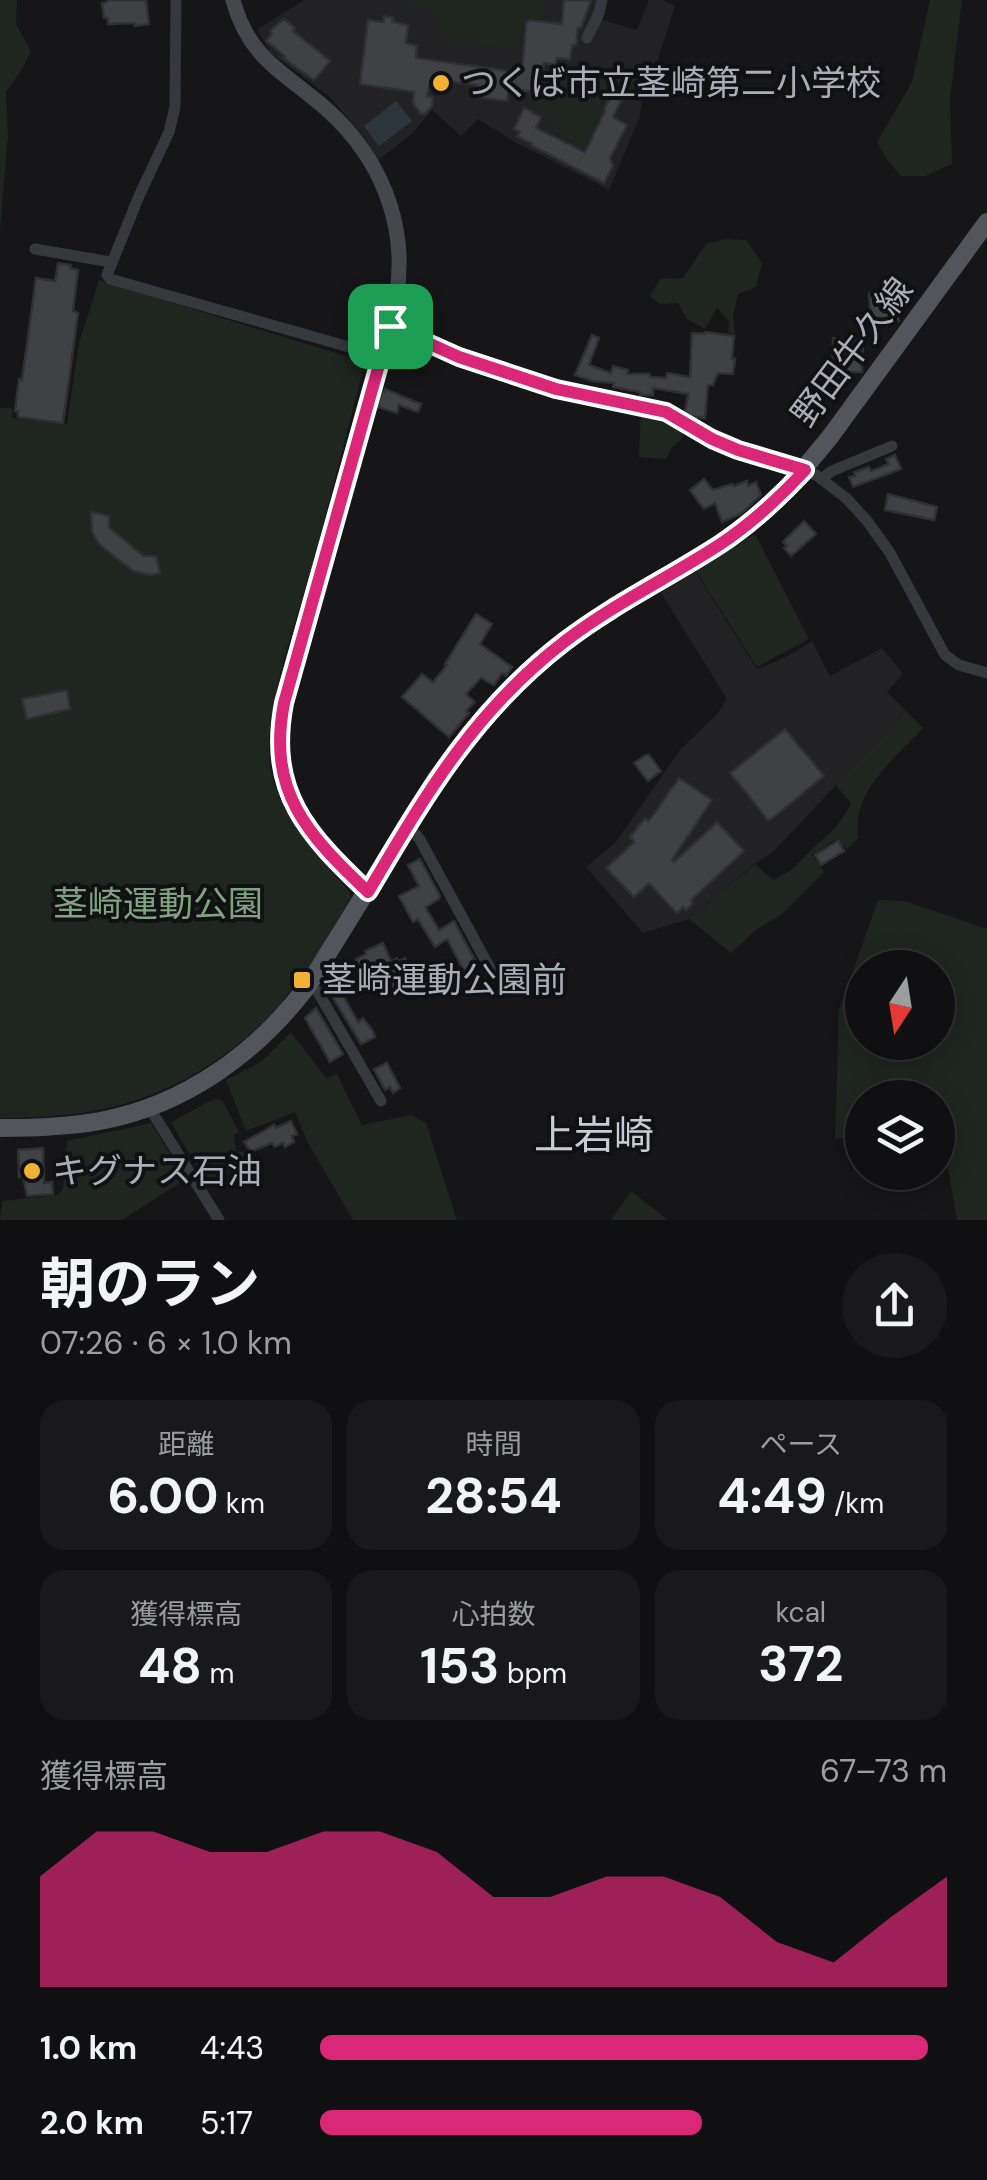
<!DOCTYPE html>
<html lang="ja">
<head>
<meta charset="utf-8">
<style>
  :root { --surface:#101012; --page:#19191b; --text:#f1f3f6; --muted:#9c9d9f; --line:#303032; --accent:#db2777 }
  body { margin:0; font-family:"DM Sans","Noto Sans JP",sans-serif; background:var(--page); color:var(--text); height:100vh; display:flex; flex-direction:column; font-size:38px; white-space:nowrap }
  * { box-sizing:border-box; margin:0 }
  p { font-size:32px; color:var(--muted) }
  .icon { flex:none; width:55px; height:55px; fill:none; stroke:currentColor; stroke-width:2; stroke-linecap:round; stroke-linejoin:round }
  .map { position:relative; height:1220px; overflow:hidden }
  .drawer { display:flex; flex-direction:column; background:var(--surface); flex:1 }
  .drawer>* { flex:none }
  .needle { width:65px; rotate:192deg }
  .fabs { position:absolute; left:845px; top:950px; display:grid; gap:20px }
  .fabs a { display:grid; place-items:center; width:110px; height:110px; border-radius:50%; background:var(--surface); box-shadow:0 5px 25px #0003,0 0 0 2px var(--line); font-size:50px }
  .pin { position:absolute; display:grid; place-items:center; width:85px; height:85px; color:#fff; margin:-42px; border-radius:20px; box-shadow:0 5px 15px #0006 }
  .round { display:grid; place-items:center; flex:none; width:105px; height:105px; border-radius:52px; background:var(--page) }
  .summary { display:flex; align-items:center; justify-content:space-between; height:170px; padding:0 40px }
  h1 { font-size:55px; font-weight:700; line-height:75px }
  .figures { display:grid; grid-template-columns:repeat(3,1fr); gap:15px; height:170px; padding:10px 40px }
  .figures div { display:grid; align-content:center; border-radius:25px; background:var(--page); text-align:center }
  .figures b { font-size:50px; font-weight:700 }
  .figures small { font-size:28px; font-weight:400 }
  .figures p { font-size:28px }
  .chart { height:280px; padding:20px 40px }
  .chart p { display:flex; justify-content:space-between }
  .chart svg { width:100%; height:180px; margin-top:10px; fill:var(--accent); opacity:.7 }
  ul { padding:0 40px; list-style:none; font-size:32px }
  li { display:grid; grid-template-columns:160px 120px 1fr; align-items:center; height:75px }
  li i { height:25px; border-radius:12px; background:var(--accent) }
  .map>svg:first-child { display:block }
</style>
</head>
<body>
<div class="map">
<svg width="987" height="1220" viewBox="0 0 987 1220">
  <rect width="100%" height="100%" fill="#161618"/>
  <g fill="#222225">
    <path d="M304,0H598L599,19L637,30L649,0H663L675,6L650,84L645,85L639,119L609,190L513,141L478,119L461,136L432,110L411,135L378,160L361,133L330,97L271,53L259,33L258,29Z"/>
    <path d="M695,571L757,669L786,657L812,641L830,676L882,648L903,674L887,692L906,711L773,852L754,864L689,919L643,933L586,867L615,843L680,750L717,714L727,699L661,593Z"/>
  </g>
  <g fill="#1e261f" fill-rule="evenodd">
    <path d="M0,0H17L16,24L31,51L21,71L6,92L8,136L0,230Z"/>
    <path d="M399,0H545L542,19L526,18L520,42H509L504,48L443,42C441,37 442,31 441,25C436,6 415,3 399,0Z"/>
    <path d="M930,0H962L950,98L952,164L925,176H901L886,158L877,142L912,82Z"/>
    <path d="M579,67L620,79L584,149L556,134L560,127L533,111L551,76L578,71Z"/>
    <path d="M725,239L746,240L762,263L756,287L738,294L733,316L735,334L728,333L729,321L717,308L705,329L687,319L678,303L660,304L650,296L660,279L683,278L706,244Z"/>
    <path d="M99,280L365,362C348,428 331,495 313,562C298,619 260,714 271,770C280,819 318,855 349,891L351,897C334,925 318,956 298,982C250,1048 173,1097 93,1111C62,1117 31,1117 0,1118V408H12L13,418L67,424L79,343Z"/>
    <path d="M641,414L673,422L683,431V438L672,447L666,459L639,457Z"/>
    <path d="M755,534L809,639L757,667L696,571Z"/>
    <path d="M906,711L923,728C894,760 852,790 858,838L847,849L836,839L812,855L824,872L782,914L757,929L731,953L689,919L755,864L773,880C792,872 796,865 810,851C831,831 837,830 851,803L836,785Z"/>
    <path d="M878,900L905,901L987,929V1220H957L940,1122L938,1121V1098H862V1134L835,1139L839,1010ZM862,968H938V1042H862Z"/>
    <path d="M291,1032L326,1078L337,1074L362,1125L411,1115L426,1123L457,1220H353L308,1143L295,1112L246,1131L226,1080L262,1061Z"/>
    <path d="M214,1099L222,1100L239,1132L234,1135L236,1152L247,1151L250,1162L205,1181L171,1122Z"/>
    <path d="M151,1123L186,1179L122,1220H0L2,1201L58,1195L63,1189L67,1141Z"/>
    <path d="M631,1191L668,1220H611Z"/>
  </g>
  <path fill="#2c353c" d="M396,101L412,121L379,146L364,126Z"/>
  <g fill="#404145" stroke="#303034" stroke-width="2.5">
    <path d="M107,0H146L149,24L135,26V23L108,24V18H104L102,3L107,2Z"/>
    <path d="M564,0H591L581,28H578L576,45H572L570,59L557,58L555,65L544,63L542,79L538,83L537,92L509,89L507,101L475,97L477,85L431,79L427,96L433,97L432,106L425,114L420,113L413,103L414,92L360,84L368,20L384,22V16L393,18L392,22L408,25L406,43L417,46L416,58L522,73L526,24L529,20L562,24Z"/>
    <path d="M284,19L295,28L293,31L330,61L314,80L283,58L285,56L266,41L272,33L270,31Z"/>
    <path d="M611,96L621,101L613,117L627,125L610,158L613,166L604,183L531,145L532,144L517,136L520,132L514,129L524,108L541,117L536,128L585,152L605,111L604,109Z"/>
    <path d="M58,263L71,265L70,268L78,270L73,311L78,313L63,423L18,417V411H15L19,379L22,380L36,278L55,281Z"/>
    <path d="M882,291L883,297H888L890,312L898,311L899,321L871,326L869,293Z"/>
    <path d="M705,332L734,336L732,359H735L733,374L718,373L713,385H708L705,418L691,416L685,412L688,394L653,388V395H640V392L613,387L614,383L592,381L575,375L592,335L599,338L589,365L611,373L613,366L628,370L627,374H650V377L666,378L667,373L690,377L692,333L705,334Z"/>
    <path d="M833,338L863,340L862,372H841V377H832Z"/>
    <path d="M385,389L421,404L418,412L399,405L397,413L378,407L382,391L384,392Z"/>
    <path d="M895,455L901,469L853,487L849,477L855,476L854,472L869,467L871,471L889,464L886,459Z"/>
    <path d="M704,479L713,490L732,484L734,486L747,481L748,486L756,482L761,495L741,514L722,522L715,503L704,509L690,490Z"/>
    <path d="M888,494L937,507L934,520L885,510Z"/>
    <path d="M91,512L109,516V527L143,556H156L160,573L151,575L133,571L99,544L92,532Z"/>
    <path d="M804,521L816,534L791,556L784,548L787,546L783,542Z"/>
    <path d="M476,614L492,624L480,644L512,667L506,676L502,673L494,685L481,678L466,694L475,702L466,711L469,713L449,737L402,697L422,674L433,682L447,665L445,664Z"/>
    <path d="M67,690L70,709L27,719L22,699Z"/>
    <path d="M785,729L824,776L769,821L730,773Z"/>
    <path d="M646,755H649L661,771L648,781L634,763Z"/>
    <path d="M679,778L712,800L672,860L674,862L717,822L744,851L691,900L693,903L686,910L683,907L677,913L649,883L634,897L606,868L634,842L630,837L645,818L649,821Z"/>
    <path d="M838,841L844,851L821,865L815,855Z"/>
    <path d="M420,859L440,896L439,899L426,907L428,912L439,930L454,921L478,966L465,973L447,939L435,947L418,919L413,922L399,896L419,886L408,865Z"/>
    <path d="M383,943L391,961L397,958L399,961L405,958L410,971L414,970L418,979L394,989L386,973L366,982L356,959L366,954L365,951Z"/>
    <path d="M336,983L358,1022L363,1018L373,1031L375,1037L361,1044L327,988Z"/>
    <path d="M316,1008L343,1054L330,1062L305,1018Z"/>
    <path d="M387,1063L400,1088L393,1093L390,1087L385,1090L374,1069Z"/>
    <path d="M291,1121L297,1134L292,1136L294,1142L285,1147L283,1143L275,1147L272,1143L250,1152L244,1142L274,1125L276,1128Z"/>
    <path d="M43,1148L44,1183L52,1182L53,1194L27,1196L23,1177H19L18,1150Z"/>
  </g>
  <g fill="none" stroke-linecap="round" stroke-linejoin="round">
    <g stroke="#37383d" stroke-width="11">
      <path d="M176,0L175,107L169,132L139,196L107,275L110,279L381,356"/>
      <path d="M587,38L599,13L602,0"/>
      <path d="M35,249L111,262"/>
      <path d="M390,326L459,357L556,389L666,412L712,439L738,450L785,463L816,475L846,498L868,522L890,553L945,655L959,665L987,673"/>
      <path d="M821,479L832,471L892,446"/>
      <path d="M407,826L419,838L492,972"/>
      <path d="M309,984L318,992L381,1101"/>
      <path d="M149,1107L219,1220"/>
    </g>
    <path stroke="#45474d" stroke-width="15" d="M233,0C251,67 295,76 338,120C385,168 408,232 396,298L284,703C267,793 308,834 368,892"/>
    <path stroke="#53555c" stroke-width="18" d="M0,1128C34,1128 67,1127 100,1121C186,1105 258,1052 309,984L437,777L487,714L524,676L563,642L602,615L721,543L750,523L791,484L830,437L987,222"/>
  </g>
  <g fill="none" stroke-linecap="round" stroke-linejoin="round">
    <g stroke="#fff" stroke-width="20">
      <path id="route" d="M390,326L459,357L556,389L666,412L712,439L738,450L805,470C779,498 751,524 719,545C668,578 612,605 564,642C473,712 425,796 368,892C307,834 267,792 284,703Z"/>
    </g>
    <use href="#route" stroke="#db2777" stroke-width="12"/>
  </g>
  <g fill="#f2b134" stroke="#111113" stroke-width="4">
    <circle cx="441" cy="83" r="10"/>
    <rect x="292" y="970" width="20" height="20" rx="5"/>
    <circle cx="32" cy="1171" r="10"/>
  </g>
  <g text-anchor="middle" dominant-baseline="central" stroke-width="8" stroke-linejoin="round" paint-order="stroke">
    <g font-size="35" fill="#a8adb8" stroke="#111113" text-anchor="start">
      <text x="461" y="83">つくば市立茎崎第二小学校</text>
      <text x="322" y="980">茎崎運動公園前</text>
      <text x="52" y="1171">キグナス石油</text>
    </g>
    <g font-size="35" fill="#a8adb8" stroke="#111113">
      <text transform="translate(852 352) rotate(-53)">野田牛久線</text>
    </g>
    <g font-size="35" fill="#7fa381" stroke="#111113">
      <text x="158" y="904">茎崎運動公園</text>
    </g>
    <g font-size="40" fill="#c9ccd4" stroke="#111113">
      <text x="594" y="1135">上岩崎</text>
    </g>
  </g>
</svg>
<div class="fabs">
<a><svg class="needle" viewBox="-14 -14 28 28"><path d="M0-13l5 13h-10z" fill="#e53935"/><path d="M0 13l5-13h-10z" fill="#9c9d9f"/></svg></a>
<a><svg class="icon" aria-label="layers" viewBox="0 0 24 24"><path d="M12 4l9 5-9 5-9-5zM3 14l9 5 9-5"/></svg></a>
</div>
<div class="pin" style="left:390px;top:326px;background:#1e9e55"><svg class="icon" aria-label="arrive" viewBox="0 0 24 24"><path d="M6 21V4h12l-3 4 3 4H6"/></svg></div>
</div>
<section class="drawer">
<div class="summary"><div><h1>朝のラン</h1><p>07:26 · 6 × 1.0 km</p></div><a class="round"><svg class="icon" aria-label="share" viewBox="0 0 24 24"><path d="M12 15V3M7 8l5-5 5 5M5 13v7h14v-7"/></svg></a></div>
<div class="figures">
<div><p>距離</p><b>6.00<small> km</small></b></div>
<div><p>時間</p><b>28:54</b></div>
<div><p>ペース</p><b>4:49<small> /km</small></b></div>
</div>
<div class="figures">
<div><p>獲得標高</p><b>48<small> m</small></b></div>
<div><p>心拍数</p><b>153<small> bpm</small></b></div>
<div><p>kcal</p><b>372</b></div>
</div>
<div class="chart"><p><span>獲得標高</span>67–73 m</p>
<svg viewBox="0 0 160 44" preserveAspectRatio="none"><path d="M0 44V17L10 6L20 6L30 11L40 11L50 6L60 6L70 11L80 22L90 22L100 17L110 17L120 22L130 33L140 38L150 27L160 17V44z"/></svg>
</div>
<ul>
<li><b>1.0 km</b>4:43<i style="width:97%"></i></li>
<li><b>2.0 km</b>5:17<i style="width:61%"></i></li>
</ul>
</section>
</body>
</html>
